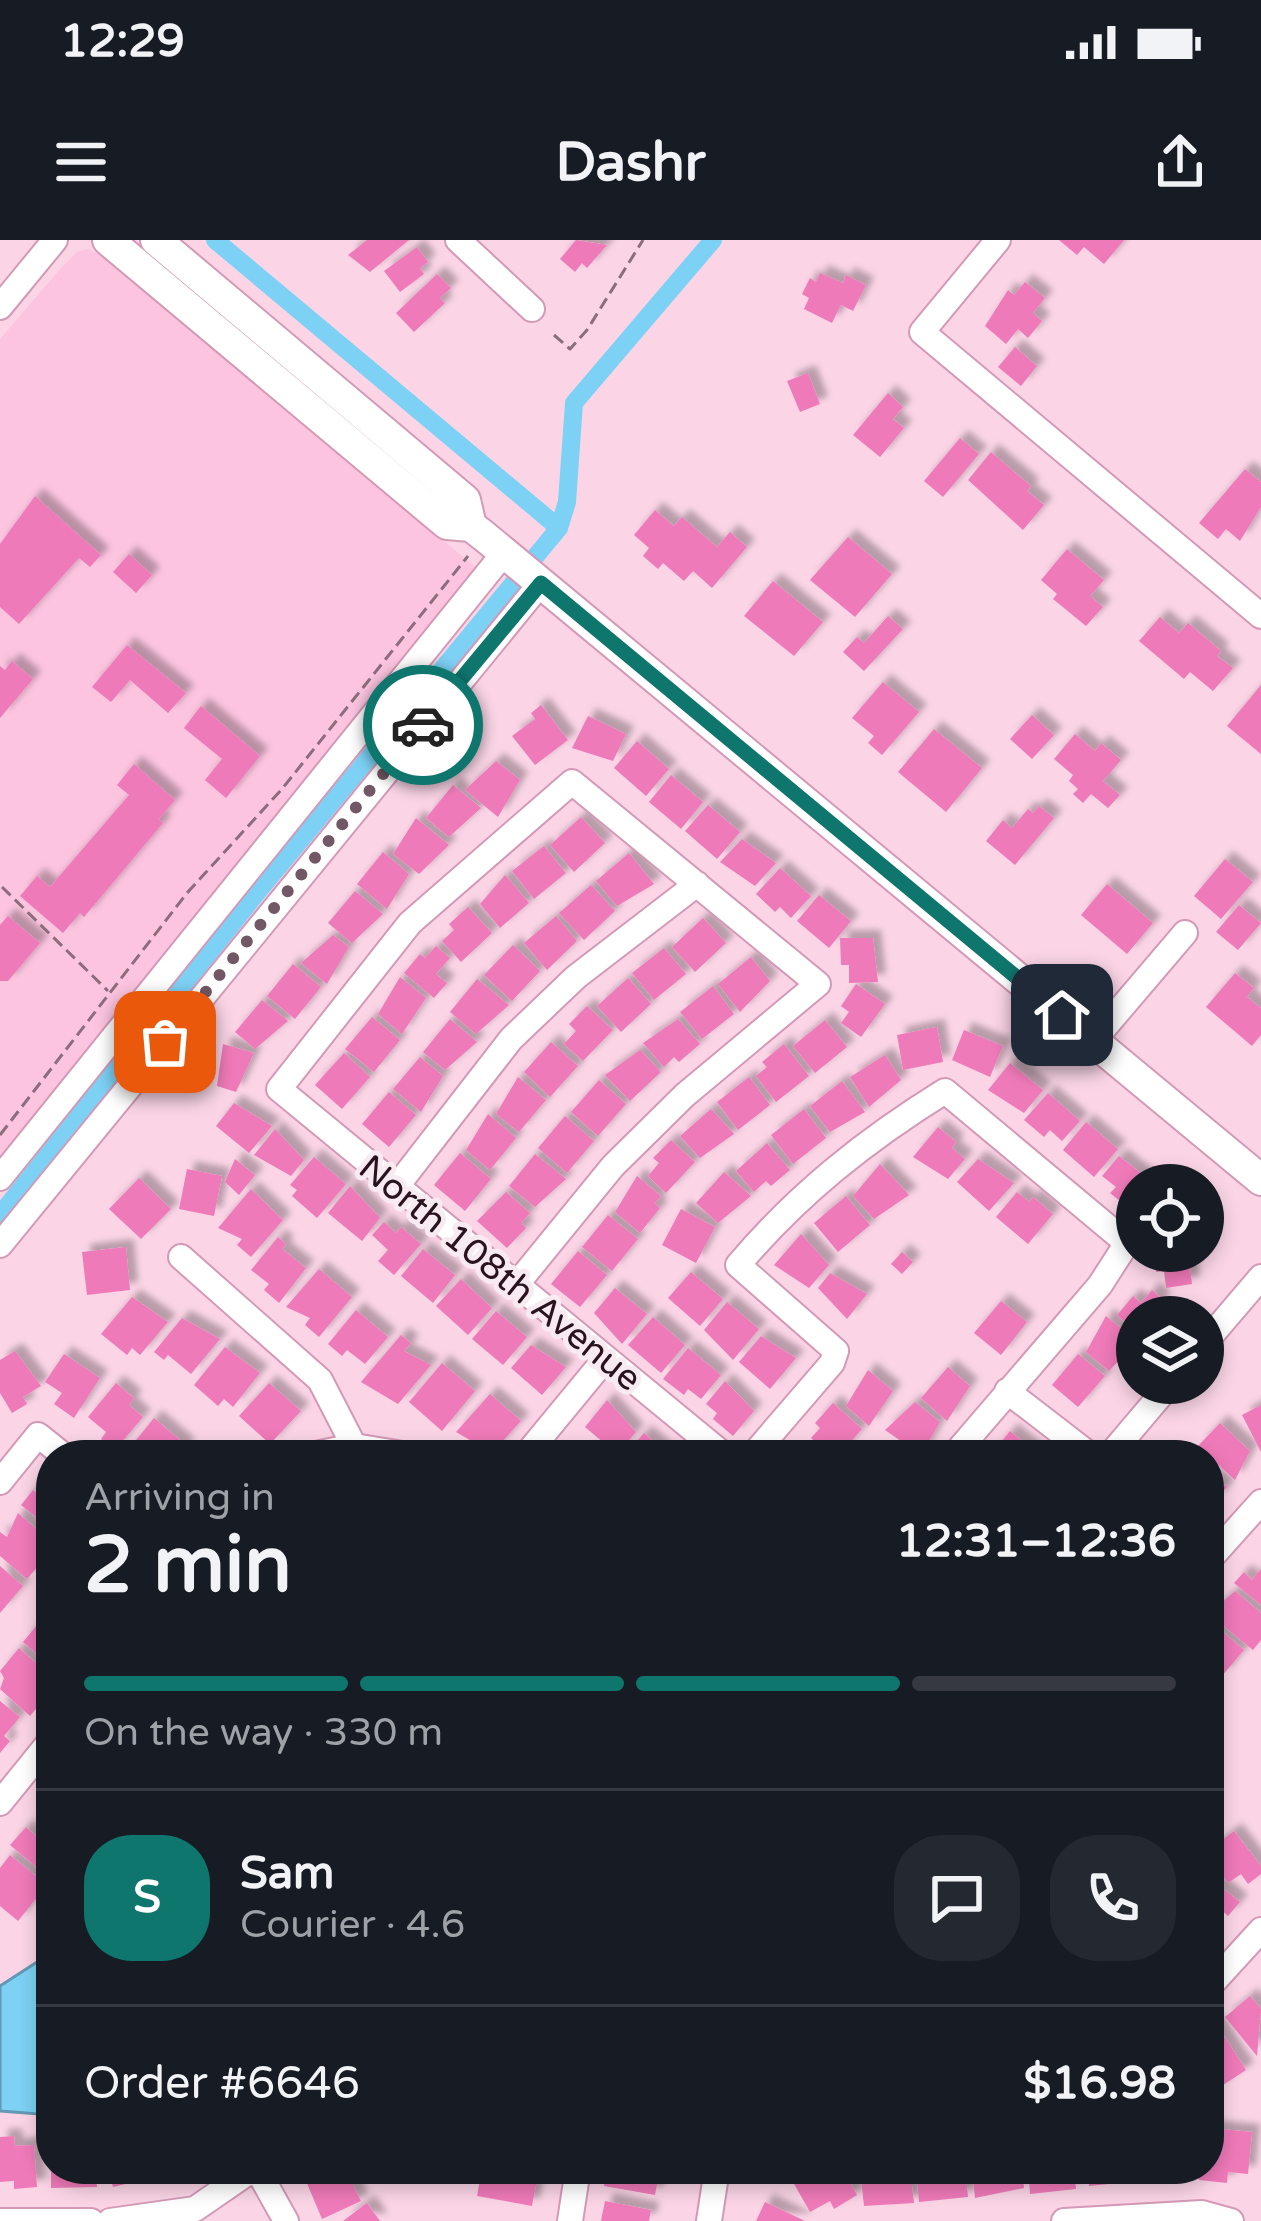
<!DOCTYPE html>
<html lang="en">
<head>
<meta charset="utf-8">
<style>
	:root { --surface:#171b24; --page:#242831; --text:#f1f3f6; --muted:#9ea1a6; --line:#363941; --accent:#0f766e }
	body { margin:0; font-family:"Varela Round",sans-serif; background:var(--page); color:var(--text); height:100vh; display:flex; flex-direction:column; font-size:45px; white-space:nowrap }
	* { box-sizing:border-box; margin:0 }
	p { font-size:39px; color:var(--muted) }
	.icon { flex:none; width:66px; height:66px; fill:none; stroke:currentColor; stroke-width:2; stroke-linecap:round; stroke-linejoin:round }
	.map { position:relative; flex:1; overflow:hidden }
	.side { position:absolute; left:36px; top:1200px; width:1188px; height:744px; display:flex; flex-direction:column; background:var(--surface); border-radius:48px; box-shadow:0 6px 18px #0003 }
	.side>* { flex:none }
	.controls { position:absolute; left:1116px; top:924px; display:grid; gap:24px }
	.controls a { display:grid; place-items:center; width:108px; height:108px; border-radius:50%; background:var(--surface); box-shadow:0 6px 18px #0003; font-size:60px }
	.pin { position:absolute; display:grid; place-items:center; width:102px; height:102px; color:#fff; margin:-51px; border-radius:24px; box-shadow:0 6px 18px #0006 }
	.courier { position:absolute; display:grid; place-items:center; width:120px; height:120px; margin:-60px; border:9px solid #0f766e; border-radius:50%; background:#fff; color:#222; box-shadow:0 3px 15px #0007 }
	.summary em { font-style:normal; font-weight:800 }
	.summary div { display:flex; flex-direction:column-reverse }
	.summary { display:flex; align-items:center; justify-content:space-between; height:204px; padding:0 48px }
	h1 { font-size:78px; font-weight:800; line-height:90px }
	.bar { display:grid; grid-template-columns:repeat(4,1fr); gap:18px 12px; align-content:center; height:144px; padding:0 48px }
	.bar i { height:15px; border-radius:9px; background:var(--line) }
	.bar .on { background:var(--accent) }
	.bar p { grid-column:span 4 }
	.line { display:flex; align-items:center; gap:30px; padding:0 48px; border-top:3px solid var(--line) }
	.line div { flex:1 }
	.round { display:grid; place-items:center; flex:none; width:126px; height:126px; border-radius:48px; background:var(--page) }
	.status { display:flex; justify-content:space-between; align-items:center; height:84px; padding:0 60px; background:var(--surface); direction:ltr }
	.status svg { height:33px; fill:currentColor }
	header { display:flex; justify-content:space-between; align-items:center; height:156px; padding:0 48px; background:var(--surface); font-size:54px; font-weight:800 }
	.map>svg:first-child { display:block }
	.built { fill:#fcc4df }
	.water { fill:#7dd1f5; stroke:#6498b4; stroke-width:3 }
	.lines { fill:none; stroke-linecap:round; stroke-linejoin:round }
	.canal { stroke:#7dd1f5; stroke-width:18 }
	.building { fill:#ef7ab9; filter:url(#shadow) }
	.minor-casing { stroke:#d499b6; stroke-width:28 }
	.major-casing { stroke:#d499b6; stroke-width:34 }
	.path { stroke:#8b6d7b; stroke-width:3; stroke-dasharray:12 6; stroke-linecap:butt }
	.minor { stroke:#fff; stroke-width:24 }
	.major { stroke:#fff; stroke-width:30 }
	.done { stroke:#725764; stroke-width:12; stroke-dasharray:0 21.6 }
	.route { stroke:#0f766e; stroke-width:15 }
	.labels { text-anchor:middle; stroke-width:10; stroke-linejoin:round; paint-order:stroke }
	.street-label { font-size:36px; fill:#29131e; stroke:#f7eaf0 }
</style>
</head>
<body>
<div class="status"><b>12:29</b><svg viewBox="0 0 49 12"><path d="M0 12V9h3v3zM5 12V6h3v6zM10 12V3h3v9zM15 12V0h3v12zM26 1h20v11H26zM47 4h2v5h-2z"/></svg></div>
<header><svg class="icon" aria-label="menu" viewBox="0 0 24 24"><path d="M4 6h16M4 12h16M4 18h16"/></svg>Dashr<svg class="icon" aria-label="share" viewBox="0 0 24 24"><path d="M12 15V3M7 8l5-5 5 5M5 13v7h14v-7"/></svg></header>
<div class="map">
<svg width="1261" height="1981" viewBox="0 0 1261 1981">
	<defs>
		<filter id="shadow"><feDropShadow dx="8" dy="-8" stdDeviation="3" flood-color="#0004"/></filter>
	</defs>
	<rect width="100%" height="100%" fill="#fbd5e6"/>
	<!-- built -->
	<path class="built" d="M88,9L109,19L481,332L0,927V99L61,28L78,11Z"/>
	<!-- water -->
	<path class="water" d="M51,1713V1875L0,1871V1746Z"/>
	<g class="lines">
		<!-- canal -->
		<path class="canal" d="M215,0L559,288
			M0,975L256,654L559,288L567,262L574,163L713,0"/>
	</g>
	<!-- building -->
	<path class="building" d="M367,0H409L370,32L348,15Z
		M576,0L607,5L587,28L582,23L575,32L560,19Z
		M1059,0H1124L1104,24L1084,7L1077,15Z
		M417,7L428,22L420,28L424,34L400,52L384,31Z
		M820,33L843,43L846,35L866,45L853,71L841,65L832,83L804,69L809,58L802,54L810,38L816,42Z
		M437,34L451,48L440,58L445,63L414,92L396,73Z
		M1025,42L1045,58L1033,73L1042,81L1028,98L1018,89L1006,104L985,86L1008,50L1014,55Z
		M1015,107L1037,126L1021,146L998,127Z
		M808,133L820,164L800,172L787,141Z
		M888,153L903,167L893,179L904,188L880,217L853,195Z
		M960,198L979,214L943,257L924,241Z
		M991,212L1031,246L1027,251L1044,265L1023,290L968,240Z
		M1245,229L1261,242V267L1240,301L1226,289L1218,299L1199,283Z
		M35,256L101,315L90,327L79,318L19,384L0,367V304Z
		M655,270L674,286L682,277L717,307L730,292L747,307L712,348L693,331L684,341L663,323L658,329L643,316L649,308L634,295Z
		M848,297L892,334L855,377L810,340Z
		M1067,309L1104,340L1090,356L1103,367L1086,386L1053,359L1057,354L1041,340Z
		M129,314L152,335L136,353L113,332Z
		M773,341L823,382L794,416L744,376Z
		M888,376L903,389L864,431L843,412L857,397L864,403Z
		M1160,377L1179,393L1188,383L1221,411L1217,416L1233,428L1213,451L1190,432L1184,439L1139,401Z
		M127,405L186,453L168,473L130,440L111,462L92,447Z
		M12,421L33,439L0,478V426L5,430Z
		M883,442L919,472L882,515L868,503L874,496L852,478Z
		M1261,445V514L1227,486Z
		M541,465L568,500L535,525L512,496L535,479L531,473Z
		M201,466L260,516L226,558L205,540L222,519L184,488Z
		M1032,475L1054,495L1032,519L1010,499Z
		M588,476L626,494L613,521L572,508Z
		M934,489L982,528L946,572L898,532Z
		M1075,494L1095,511L1101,503L1121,520L1103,541L1120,555L1108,568L1091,554L1083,563L1073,554L1078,549L1069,541L1073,535L1054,519Z
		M637,501L669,529L646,556L614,528Z
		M496,521L520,540L498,577L465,550Z
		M134,524L175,560L159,579L163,583L84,677L80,673L63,693L20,656L37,636L50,647L129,555L117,545Z
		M671,535L703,562L681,589L649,562Z
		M453,545L481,568L449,597L426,578Z
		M708,565L740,592L717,619L685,591Z
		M1039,566L1054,578L1015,625L986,601L1003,580L1012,588L1028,569L1033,573Z
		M581,577L605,603L574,632L550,605Z
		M416,578L449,605L419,634L393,614Z
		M742,599L776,623L755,646L720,622Z
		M544,606L566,633L534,659L512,631Z
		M383,612L409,634L387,669L357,644Z
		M629,613L654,644L617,666L596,641Z
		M1225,619L1253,642L1221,679L1194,656Z
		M780,628L811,656L791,678L780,667L775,672L756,654Z
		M505,635L529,663L500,688L480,664Z
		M1107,644L1153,683L1127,714L1081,675Z
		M591,645L615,671L584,700L559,673Z
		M355,651L383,674L352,703L328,683Z
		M819,655L851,681L829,708L797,681Z
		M1239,665L1261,683L1238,710L1216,692Z
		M468,667L492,693L461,722L442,701L454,690L449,684Z
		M8,676L40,703L8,741H0V685Z
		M556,676L577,701L547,730L524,703Z
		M703,678L726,703L695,732L672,707Z
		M333,695L349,707L327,744L301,723Z
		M840,698H873L878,742L849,743V725H841Z
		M513,705L540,731L512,761L484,735Z
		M436,706L450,718L436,734L447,743L434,758L404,733L420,714L425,718Z
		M664,708L686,734L654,760L632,733Z
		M751,717L770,741L740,772L718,744Z
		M293,724L321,747L295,779L267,756Z
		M1235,733L1254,748L1247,757L1261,768V795L1252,806L1206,767Z
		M400,737L426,758L402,794L378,774Z
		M628,738L651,764L621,792L597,766Z
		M477,739L509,765L476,794L450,772Z
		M856,744L885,764L861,797L841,783L849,772L841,766Z
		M713,746L734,774L702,799L680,772Z
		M262,760L288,781L255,809L235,792Z
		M587,766L613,790L583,821L564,804L576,791L569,784Z
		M372,777L400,800L374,832L345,809Z
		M450,779L477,802L445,830L423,812Z
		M678,779L700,804L679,822L674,817L664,827L643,803Z
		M825,780L847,807L815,833L793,806Z
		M937,787L943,822L903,830L897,795Z
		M964,790L1003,806L990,837L952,820Z
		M551,802L578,826L550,857L524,832Z
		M223,804L254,813L236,852L217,846Z
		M784,804L809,836L776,862L756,836L767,827L762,822Z
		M640,810L661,832L630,861L605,835Z
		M344,813L370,837L342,869L315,845Z
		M885,815L901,840L869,867L850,837Z
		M420,817L443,836L421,872L393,849Z
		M1010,823L1043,850L1024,873L988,850Z
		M518,837L546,860L519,892L496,874Z
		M749,837L770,865L738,890L717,862Z
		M599,840L626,864L598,896L571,872Z
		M842,841L865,872L830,892L810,866Z
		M389,852L416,875L389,907L362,884Z
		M1048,853L1080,881L1062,901L1050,890L1044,897L1024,880Z
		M234,863L272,886L249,913L216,886Z
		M711,869L734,894L700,918L680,896Z
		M804,869L826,898L793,924L771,895Z
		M488,874L516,898L490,930L466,910Z
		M565,876L594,901L567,933L538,908Z
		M1086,882L1118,909L1094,937L1063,910Z
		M938,887L956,902L952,908L965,919L948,939L913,917Z
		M275,889L304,920L291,936L254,915Z
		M671,900L695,922L666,953L648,936L659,923L653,918Z
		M767,903L790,930L771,946L766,941L754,952L736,931Z
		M460,913L491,939L465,971L434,945Z
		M535,914L566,939L535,967L509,946Z
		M1119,916L1152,942L1137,945V960L1130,969L1110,953L1116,947L1102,936Z
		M314,917L346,944L317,978L292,956L297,950L290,945Z
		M235,919L255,935L239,955L225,942Z
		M978,919L1014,943L989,971L957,942Z
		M880,924L909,955L874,979L853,956Z
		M187,929L222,936L214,976L179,969Z
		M724,932L751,956L718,983L696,963Z
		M637,936L661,956L655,963L660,968L640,993L615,972Z
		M139,938L171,969L141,999L109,969Z
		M350,946L380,978L362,1001L328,973Z
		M251,949L283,980L251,1017L237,1005L242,999L218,988Z
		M506,952L530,973L521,983L526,988L507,1008L477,981Z
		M1017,952L1029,962L1033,957L1053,974L1028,1004L996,977Z
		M846,956L870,985L838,1012L814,983Z
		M681,969L715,987L696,1023L662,1005Z
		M608,975L638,999L612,1031L582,1007Z
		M384,982L396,993L401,987L421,1004L394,1035L378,1021L388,1010L372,995Z
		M801,994L829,1025L809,1048L774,1025Z
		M278,997L286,1004L282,1009L306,1028L279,1063L264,1050L269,1044L251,1030Z
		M126,1007L130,1050L87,1055L82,1012Z
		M423,1009L455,1035L433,1063L401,1036Z
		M578,1011L607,1035L580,1067L551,1044Z
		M1154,1011H1188L1192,1044L1166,1048L1164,1031L1156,1032Z
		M902,1012L913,1022L902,1034L891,1024Z
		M319,1029L352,1057L319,1097L305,1085L310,1078L286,1067Z
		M691,1032L723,1059L700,1086L668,1058Z
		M830,1033L867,1054L847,1079L818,1048Z
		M461,1039L492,1068L468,1095L436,1066Z
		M615,1048L647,1074L622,1104L594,1073Z
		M1152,1050L1163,1060L1149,1077H1137V1093L1117,1075L1133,1056L1141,1063Z
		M132,1057L168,1082L140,1115L132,1108L127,1115L101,1094Z
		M1001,1061L1027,1082L1001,1115L974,1093Z
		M727,1062L759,1089L733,1120L704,1090Z
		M356,1070L388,1097L365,1124L347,1110L342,1116L328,1104Z
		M496,1071L527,1097L503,1125L472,1099Z
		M1106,1076L1137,1101L1109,1131L1086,1112Z
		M653,1077L685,1105L661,1133L628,1105Z
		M182,1078L220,1099L191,1134L168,1115L164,1120L154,1112Z
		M401,1095L411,1103L404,1111L431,1125L398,1164L361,1142Z
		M761,1096L796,1118L770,1149L739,1122Z
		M531,1105L566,1127L542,1155L511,1128Z
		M225,1107L260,1133L233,1167L224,1159L218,1166L194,1145Z
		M688,1108L721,1135L701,1159L688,1149L684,1155L663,1139Z
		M15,1111L41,1146L23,1157L27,1164L12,1173L0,1153V1120Z
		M64,1114L100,1138L74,1178L54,1164L62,1153L45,1142Z
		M1078,1114L1105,1136L1078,1167L1052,1145Z
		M442,1123L475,1151L442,1191L409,1162Z
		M948,1127L970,1146L947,1181L921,1158Z
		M868,1130L893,1151L869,1186L846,1166Z
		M725,1141L754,1171L733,1196L713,1179L717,1173L706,1164Z
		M116,1143L134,1158L129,1165L143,1177L115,1210L101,1199L106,1192L88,1177Z
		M269,1143L301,1171L270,1204L239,1176Z
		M490,1154L521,1181L492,1213L456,1192Z
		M607,1160L636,1192L617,1214L585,1187Z
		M915,1162L940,1182L921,1215L885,1190Z
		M833,1163L862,1189L839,1215H829L811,1198L820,1188L815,1183Z
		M1261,1165V1212L1242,1175Z
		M154,1178L187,1206L180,1215H124Z
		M1220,1183L1250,1211L1235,1240L1198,1206Z
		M1010,1191L1039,1215H1000L994,1211Z
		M644,1193L669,1215H625Z
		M1209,1232L1227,1247L1216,1260L1209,1255Z
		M51,1242V1289L21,1265L33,1250L40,1256Z
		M18,1273L51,1302V1311L27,1339L0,1316V1292L7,1297Z
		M0,1326L23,1346L0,1373Z
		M1261,1329V1365L1234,1343L1244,1332L1252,1340Z
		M1235,1351L1261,1373V1400L1253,1410L1209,1374Z
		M51,1368V1426L23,1402Z
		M1209,1380L1244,1410L1222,1436L1209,1425Z
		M19,1408L51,1436V1451L30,1476L0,1449L4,1438L0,1431Z
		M0,1461L20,1477L4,1496L10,1501L0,1513Z
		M51,1578V1627L45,1634L10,1605L26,1587L36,1596Z
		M1234,1591L1261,1626V1634L1248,1644L1241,1634L1228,1643L1209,1617V1610Z
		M10,1615L47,1645L18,1681L0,1666V1628Z
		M1209,1637L1240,1662L1228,1676L1217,1666L1209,1676Z
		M1250,1756L1261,1769L1257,1816L1225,1777Z
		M1215,1782L1246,1830L1217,1849L1209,1837V1786Z
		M1209,1888L1252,1892L1248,1934L1228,1932L1227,1943L1199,1940L1200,1929H1209Z
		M14,1896L15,1906L34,1905L37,1947L14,1949V1941L0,1942V1897Z
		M51,1929H96L97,1947L51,1948Z
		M108,1929H140V1930L131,1933L134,1942L113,1947Z
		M314,1929H357L362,1939L352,1943L361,1961L322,1979L303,1934Z
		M482,1929L538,1934L532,1966L477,1956Z
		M607,1929H660L655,1955L604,1946Z
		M798,1929H842L857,1955L834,1969L830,1961L810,1972L789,1935Z
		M860,1929H910L914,1963L864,1966Z
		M916,1929H965L968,1957L919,1962Z
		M972,1929H1022L1024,1948L975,1958Z
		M1028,1929H1074L1076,1949L1030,1954Z
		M1087,1929H1118L1119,1943L1089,1946Z
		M1140,1929H1190L1191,1938L1141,1943Z
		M605,1961L651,1970L649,1981H601Z
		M765,1962L805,1981H756Z
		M367,1963L380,1981H343Z"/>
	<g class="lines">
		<defs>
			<path id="minor" d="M458,0L532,69
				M998,0L922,92L1261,376
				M0,67L55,0
				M1093,801L1185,693
				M0,938L504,313
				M397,946L511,799L576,737L697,644
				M0,1005L541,343
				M181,1017L320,1140L354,1206L409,1215
				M516,1045L613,926L685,855L818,744L572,542L410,683L279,849L724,1215
				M1203,1105L1261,1037
				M1007,1151L1090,1215
				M311,1215L354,1206
				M526,1215L606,1118
				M753,1215L832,1123L836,1111L738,1025C798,954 866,900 945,851L1127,1003L1100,1045L954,1215
				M1110,1215L1171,1143
				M0,1242L38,1195L63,1215
				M1209,1320L1261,1262
				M0,1563L51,1500
				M1209,1747L1261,1690
				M257,1929L286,1981
				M0,1981H91
				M110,1981L195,1969L253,1929
				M570,1981L578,1929
				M709,1981L717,1929
				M1064,1981L1202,1973L1231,1981"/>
			<path id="major" d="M108,0L447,284L471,286L484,296L1261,940
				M156,0L465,260L471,286"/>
		</defs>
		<!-- minor casing -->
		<use href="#minor" class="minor-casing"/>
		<!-- major casing -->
		<use href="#major" class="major-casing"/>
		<!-- path -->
		<path class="path" d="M554,95L570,109L587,90L643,0
			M2,647L108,751
			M0,895L187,653L282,549L468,316"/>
		<!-- minor -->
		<use href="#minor" class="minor"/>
		<!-- major -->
		<use href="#major" class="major"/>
	</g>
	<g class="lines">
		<!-- done -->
		<path class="done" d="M165,802L423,485"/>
		<!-- route -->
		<path class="route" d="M423,485L541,343L1062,775"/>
	</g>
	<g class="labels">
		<!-- street labels -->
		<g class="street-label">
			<text transform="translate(501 1032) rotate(39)" y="13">North 108th Avenue</text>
		</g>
	</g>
</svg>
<div class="controls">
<a><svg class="icon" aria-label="locate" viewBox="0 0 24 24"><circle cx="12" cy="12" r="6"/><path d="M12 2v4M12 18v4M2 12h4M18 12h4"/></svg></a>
<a><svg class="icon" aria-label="layers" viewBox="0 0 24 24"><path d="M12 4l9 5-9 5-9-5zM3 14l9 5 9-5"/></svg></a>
</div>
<div class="pin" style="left:165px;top:802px;background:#ea580c"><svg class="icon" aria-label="bag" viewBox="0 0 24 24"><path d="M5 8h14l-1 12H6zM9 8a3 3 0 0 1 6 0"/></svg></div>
<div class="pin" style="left:1062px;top:775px;background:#1f2937"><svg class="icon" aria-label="home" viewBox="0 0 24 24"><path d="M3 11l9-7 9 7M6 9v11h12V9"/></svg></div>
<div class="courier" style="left:423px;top:485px"><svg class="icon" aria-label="car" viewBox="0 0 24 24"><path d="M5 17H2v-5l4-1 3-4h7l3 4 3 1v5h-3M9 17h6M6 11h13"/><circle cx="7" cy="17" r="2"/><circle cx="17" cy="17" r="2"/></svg></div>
<section class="side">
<div class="summary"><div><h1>2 min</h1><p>Arriving in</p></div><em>12:31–12:36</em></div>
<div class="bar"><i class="on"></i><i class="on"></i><i class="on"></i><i></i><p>On the way · 330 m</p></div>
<div class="line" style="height:216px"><b class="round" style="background:var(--accent);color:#fff">S</b><div><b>Sam</b><p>Courier · 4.6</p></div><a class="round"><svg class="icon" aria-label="chat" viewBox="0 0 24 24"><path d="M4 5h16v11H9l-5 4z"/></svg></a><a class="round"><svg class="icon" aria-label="phone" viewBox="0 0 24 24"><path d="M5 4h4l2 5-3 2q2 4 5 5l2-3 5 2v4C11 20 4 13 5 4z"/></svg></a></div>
<div class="line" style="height:156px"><div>Order #6646</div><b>$16.98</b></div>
</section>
</div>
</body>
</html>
